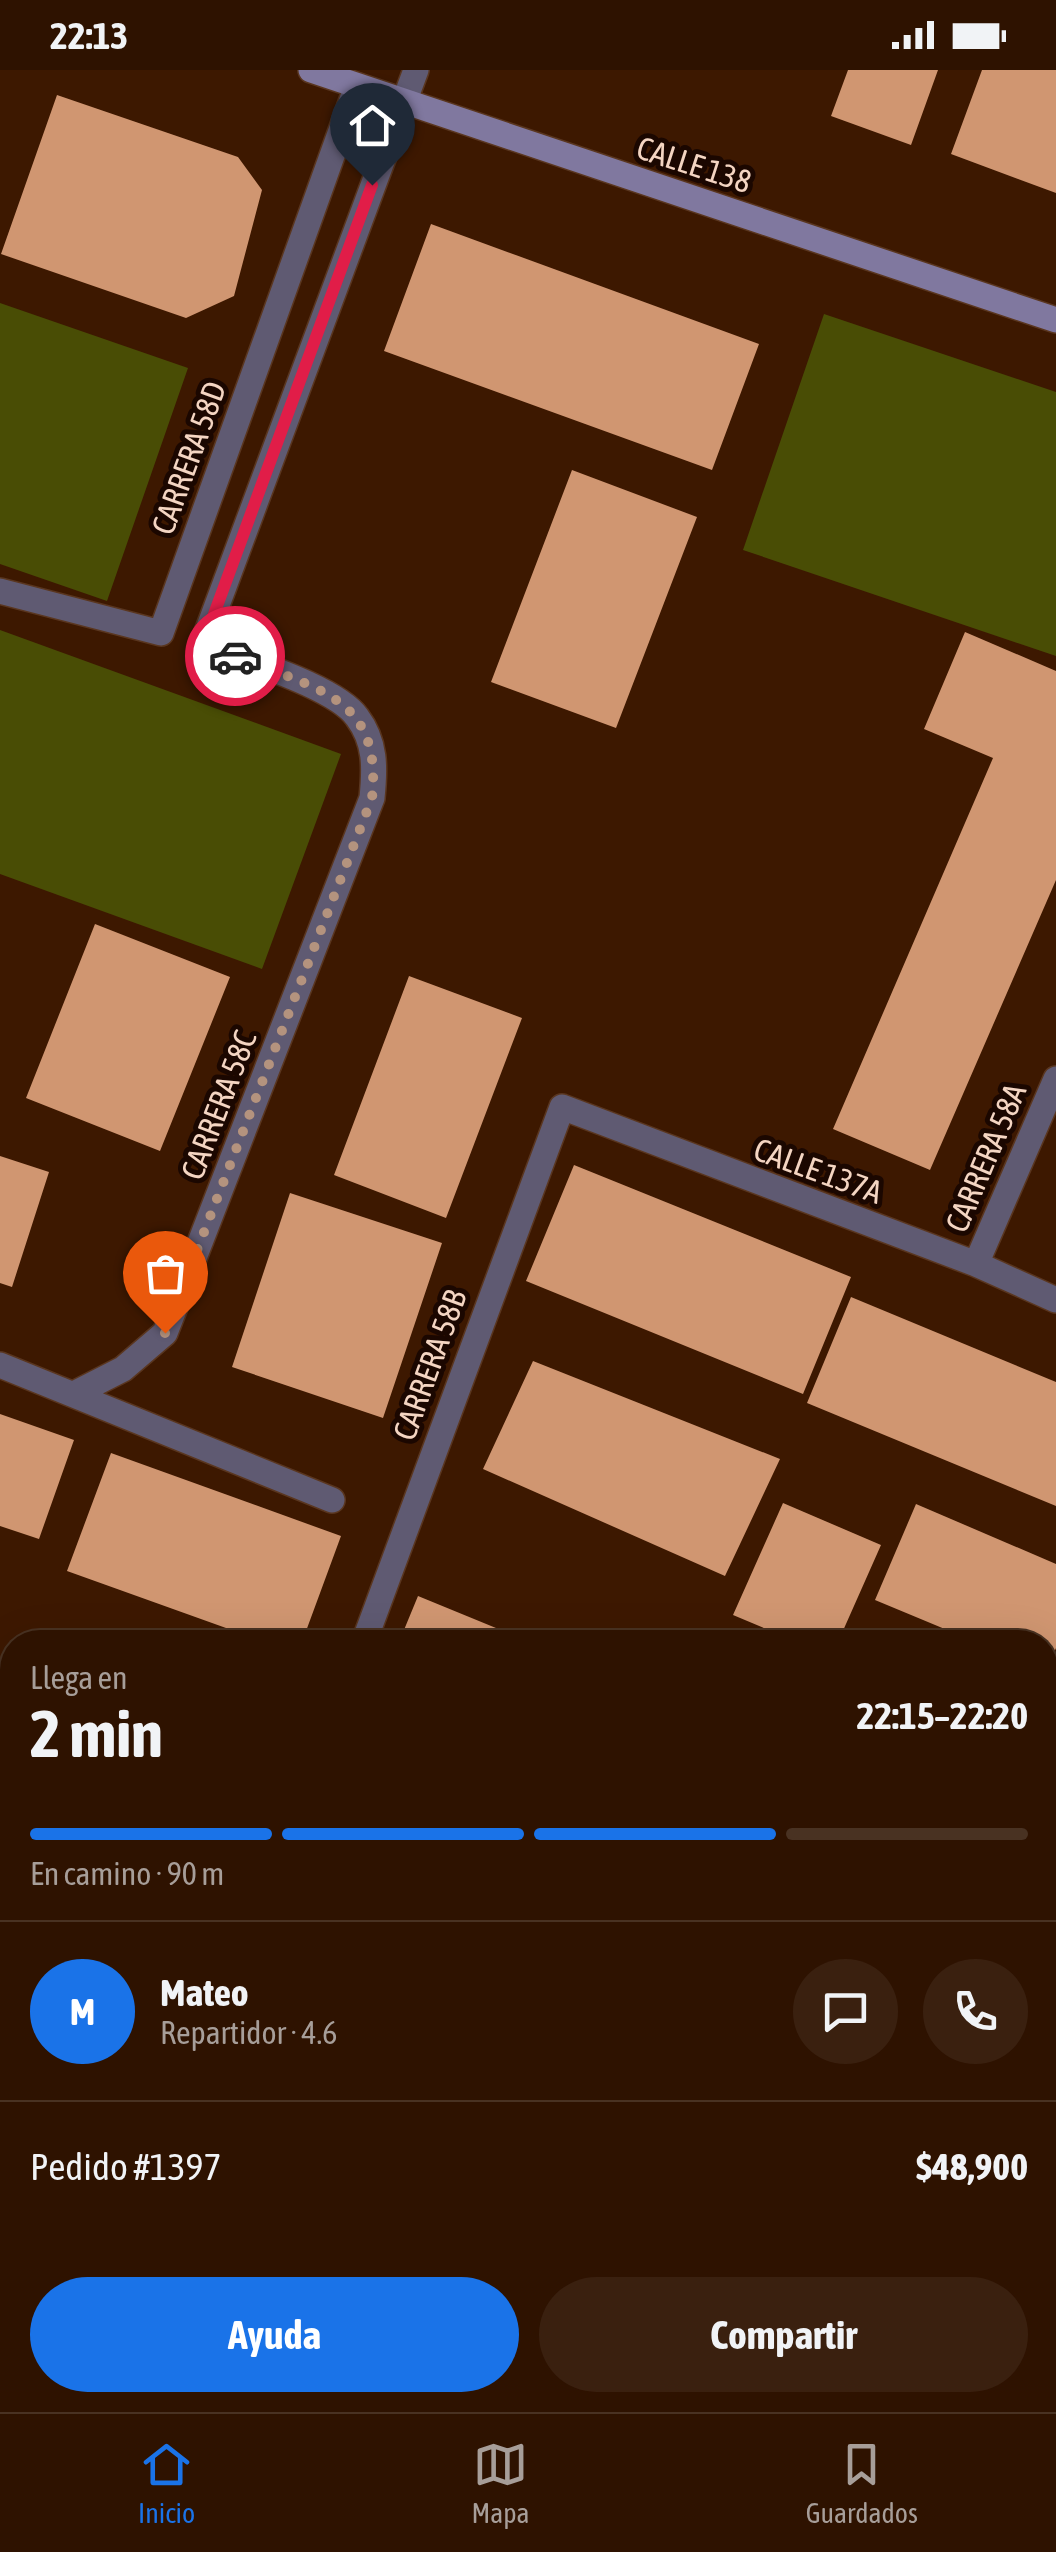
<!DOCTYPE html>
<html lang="es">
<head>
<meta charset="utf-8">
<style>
	:root { --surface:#2e1200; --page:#3a200f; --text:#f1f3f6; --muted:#a79e99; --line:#493222; --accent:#1a73e8 }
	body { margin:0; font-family:"Asap Condensed",sans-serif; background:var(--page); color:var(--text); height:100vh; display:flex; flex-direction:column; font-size:38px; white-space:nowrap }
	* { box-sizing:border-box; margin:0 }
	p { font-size:32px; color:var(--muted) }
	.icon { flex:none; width:55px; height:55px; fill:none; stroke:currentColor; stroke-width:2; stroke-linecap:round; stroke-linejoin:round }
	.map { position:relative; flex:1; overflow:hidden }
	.side { position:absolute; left:0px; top:1560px; width:1058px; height:782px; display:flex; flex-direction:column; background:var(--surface); border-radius:40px 40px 0 0; box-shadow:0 10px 40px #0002,0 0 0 2px var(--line) }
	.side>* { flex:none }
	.pin { position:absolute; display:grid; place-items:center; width:85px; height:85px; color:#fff; margin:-102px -42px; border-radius:50% 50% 50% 0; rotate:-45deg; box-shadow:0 0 10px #0007 }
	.pin .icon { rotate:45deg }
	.courier { position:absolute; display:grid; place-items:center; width:100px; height:100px; margin:-50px; border:8px solid #e11d48; border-radius:50%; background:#fff; color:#222; box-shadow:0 2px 12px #0007 }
	.head em { font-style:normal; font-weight:700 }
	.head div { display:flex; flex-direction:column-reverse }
	.head { display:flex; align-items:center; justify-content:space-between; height:170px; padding:0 30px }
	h1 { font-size:65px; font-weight:700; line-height:75px }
	.bar { display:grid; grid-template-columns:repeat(4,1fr); gap:15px 10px; align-content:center; height:120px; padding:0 30px }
	.bar i { height:12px; border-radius:8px; background:var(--line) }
	.bar .current { background:var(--accent) }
	.bar p { grid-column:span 4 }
	.line { display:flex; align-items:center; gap:25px; padding:0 30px; border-top:2px solid var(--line) }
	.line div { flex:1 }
	.round { display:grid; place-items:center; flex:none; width:105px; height:105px; border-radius:52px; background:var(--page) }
	.action { display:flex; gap:20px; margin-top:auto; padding:20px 30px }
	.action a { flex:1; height:115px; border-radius:60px; background:var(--accent); color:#fff; font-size:40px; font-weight:700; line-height:115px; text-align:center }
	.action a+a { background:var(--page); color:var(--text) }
	.status { display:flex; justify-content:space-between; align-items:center; height:70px; padding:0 50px; background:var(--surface); direction:ltr }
	.status svg { height:28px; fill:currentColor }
	.tab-bar { display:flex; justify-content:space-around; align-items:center; height:140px; border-top:2px solid var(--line); background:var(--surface); font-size:28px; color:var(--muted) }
	.tab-bar a { display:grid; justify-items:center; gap:5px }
	.tab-bar .current { color:var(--accent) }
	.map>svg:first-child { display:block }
	.green { fill:#494d05 }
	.building { fill:#d09671 }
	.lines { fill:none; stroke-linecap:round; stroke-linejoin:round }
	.service-casing { stroke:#5a361f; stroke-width:25 }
	.minor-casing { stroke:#5a361f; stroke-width:28 }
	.secondary-casing { stroke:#5a361f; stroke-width:28 }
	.service { stroke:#5f5a72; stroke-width:22 }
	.minor { stroke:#5f5a72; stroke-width:25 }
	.secondary { stroke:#80789f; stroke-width:25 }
	.done { stroke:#b4937e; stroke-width:10; stroke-dasharray:0 18 }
	.route { stroke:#e11d48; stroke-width:12 }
	.labels { text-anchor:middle; stroke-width:10; stroke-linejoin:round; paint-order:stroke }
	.street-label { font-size:32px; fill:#f4d5c2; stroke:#1b0700 }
</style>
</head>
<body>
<div class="status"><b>22:13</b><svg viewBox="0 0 49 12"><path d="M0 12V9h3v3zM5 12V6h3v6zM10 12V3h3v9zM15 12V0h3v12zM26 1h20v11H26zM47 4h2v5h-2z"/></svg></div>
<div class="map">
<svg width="1056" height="2342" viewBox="0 0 1056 2342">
	<rect width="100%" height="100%" fill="#3d1800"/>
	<!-- green -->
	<path class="green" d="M0,233L188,298L107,531L0,494Z
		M824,244L1056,322V586L743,480Z
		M0,560L341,684L262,899L0,804Z
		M0,1882L12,1887V1971L0,1969Z
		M1045,2071L1056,2076V2188L1045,2183Z"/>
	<!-- building -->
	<path class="building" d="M848,0H938L911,75L831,46Z
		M982,0H1056V123L951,84Z
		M57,25L238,87L262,120L234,226L186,248L1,184Z
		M431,154L759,274L712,400L384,281Z
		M572,400L697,447L616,658L491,612Z
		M965,562L1056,601V810L930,1100L833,1059L993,688L924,659Z
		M95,854L230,907L160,1081L26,1028Z
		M409,906L522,948L446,1148L334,1105Z
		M0,1086L49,1102L12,1217L0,1213Z
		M574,1095L851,1207L803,1324L526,1211Z
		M290,1123L442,1173L383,1348L232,1297Z
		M851,1227L1056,1312V1436L807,1333Z
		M533,1291L780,1389L725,1506L483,1399Z
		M0,1344L74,1370L39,1469L0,1456Z
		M111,1383L341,1466L302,1572H265L67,1501Z
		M783,1433L881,1475L838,1572H797L733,1545Z
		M916,1434L1056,1494V1578L1045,1603V1572H976L875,1530Z
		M418,1526L530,1572H399Z
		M1055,1668L1056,1669V1755L1045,1751V1698Z
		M0,1745L12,1749V1831L0,1827Z
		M1056,1799V2033L1045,2027V1823Z
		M0,2109L12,2114V2314L2,2342Z
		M27,2330H104L99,2342H22Z
		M483,2330H593L588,2342H478Z
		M842,2330H945L939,2342H837Z"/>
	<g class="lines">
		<defs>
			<path id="service" d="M625,2342L630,2330"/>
			<path id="minor" d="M0,521L161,563L357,16
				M976,1194L1056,1009
				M0,1295L332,1430
				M76,1323L123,1299L165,1263L372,728C375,698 376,672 357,647C335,616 241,589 203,573L416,0
				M364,1572L562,1037L976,1194L1056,1230
				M0,2018L12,2023
				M1045,2233L1056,2237"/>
			<path id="secondary" d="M311,0L1056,250"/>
		</defs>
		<!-- service casing -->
		<use href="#service" class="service-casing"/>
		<!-- minor casing -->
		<use href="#minor" class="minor-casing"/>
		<!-- secondary casing -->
		<use href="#secondary" class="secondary-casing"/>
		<!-- service -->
		<use href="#service" class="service"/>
		<!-- minor -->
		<use href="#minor" class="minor"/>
		<!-- secondary -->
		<use href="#secondary" class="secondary"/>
	</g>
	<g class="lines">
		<!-- done -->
		<path class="done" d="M165,1263L372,728C383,625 314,619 235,586"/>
		<!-- route -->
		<path class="route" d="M235,586L203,574L372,115"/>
	</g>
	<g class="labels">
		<!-- street labels -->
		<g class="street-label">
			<text transform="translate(694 95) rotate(18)" y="11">CALLE 138</text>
			<text transform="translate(189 388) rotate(-70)" y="11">CARRERA 58D</text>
			<text transform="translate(219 1035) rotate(-69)" y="11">CARRERA 58C</text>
			<text transform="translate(986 1088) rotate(-67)" y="11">CARRERA 58A</text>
			<text transform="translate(818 1101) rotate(20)" y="11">CALLE 137A</text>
			<text transform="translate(430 1295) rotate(-70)" y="11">CARRERA 58B</text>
		</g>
	</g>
</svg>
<div class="pin" style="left:165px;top:1263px;background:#ea580c"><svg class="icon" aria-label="bag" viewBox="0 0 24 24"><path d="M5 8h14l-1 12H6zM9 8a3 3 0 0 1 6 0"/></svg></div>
<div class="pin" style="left:372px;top:115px;background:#1f2937"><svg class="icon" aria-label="home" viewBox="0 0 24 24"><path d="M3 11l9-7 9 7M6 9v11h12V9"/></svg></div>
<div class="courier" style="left:235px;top:586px"><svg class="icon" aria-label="car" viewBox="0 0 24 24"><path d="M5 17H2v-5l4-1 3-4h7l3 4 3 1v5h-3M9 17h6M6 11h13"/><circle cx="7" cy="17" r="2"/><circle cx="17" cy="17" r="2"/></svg></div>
<section class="side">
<div class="head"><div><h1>2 min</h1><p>Llega en</p></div><em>22:15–22:20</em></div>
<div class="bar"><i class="current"></i><i class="current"></i><i class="current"></i><i></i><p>En camino · 90 m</p></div>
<div class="line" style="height:180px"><b class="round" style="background:var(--accent);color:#fff">M</b><div><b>Mateo</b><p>Repartidor · 4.6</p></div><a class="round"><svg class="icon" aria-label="chat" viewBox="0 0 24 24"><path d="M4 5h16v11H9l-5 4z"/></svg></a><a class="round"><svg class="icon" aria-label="phone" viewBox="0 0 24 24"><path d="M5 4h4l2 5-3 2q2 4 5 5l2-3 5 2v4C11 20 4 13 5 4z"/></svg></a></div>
<div class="line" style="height:130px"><div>Pedido #1397</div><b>$48,900</b></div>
<div class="action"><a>Ayuda</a><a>Compartir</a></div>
</section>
</div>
<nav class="tab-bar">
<a class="current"><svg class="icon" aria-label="home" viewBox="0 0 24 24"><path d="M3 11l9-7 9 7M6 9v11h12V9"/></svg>Inicio</a>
<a><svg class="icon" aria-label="map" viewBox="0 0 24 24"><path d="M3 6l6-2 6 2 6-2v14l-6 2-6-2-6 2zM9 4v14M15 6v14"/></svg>Mapa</a>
<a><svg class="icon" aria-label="saved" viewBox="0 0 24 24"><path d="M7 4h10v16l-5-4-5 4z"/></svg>Guardados</a>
</nav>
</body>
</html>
